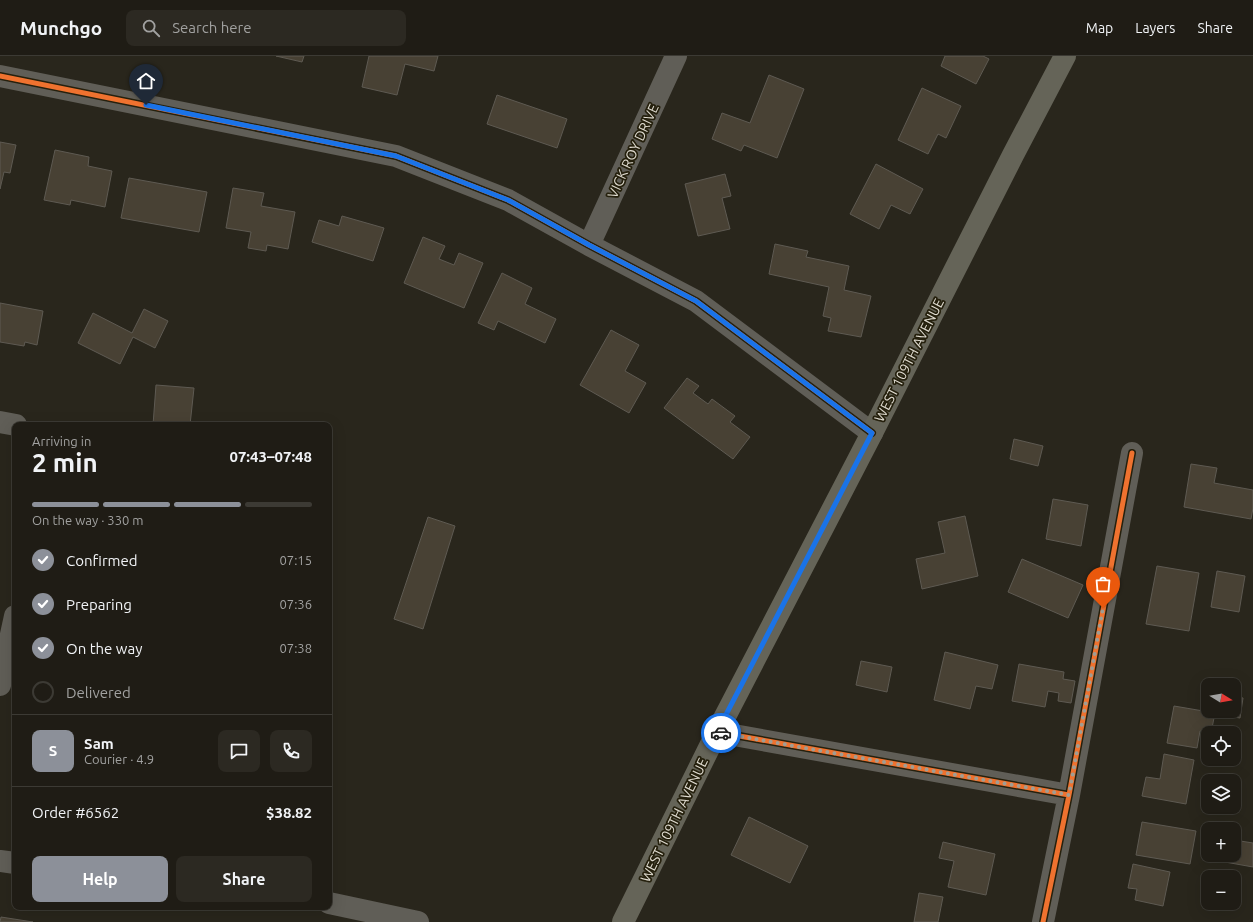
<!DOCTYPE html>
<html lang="en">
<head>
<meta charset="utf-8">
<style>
	:root { --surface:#1f1c15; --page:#2c2922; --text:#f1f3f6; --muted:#a1a1a0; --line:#3c3a34; --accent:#8c9099 }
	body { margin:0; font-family:Ubuntu,sans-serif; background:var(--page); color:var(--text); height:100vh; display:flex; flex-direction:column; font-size:15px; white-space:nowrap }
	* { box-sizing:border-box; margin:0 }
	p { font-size:13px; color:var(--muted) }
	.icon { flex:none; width:22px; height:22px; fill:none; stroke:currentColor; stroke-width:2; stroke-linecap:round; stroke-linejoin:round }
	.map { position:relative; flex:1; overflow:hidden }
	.sheet { position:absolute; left:12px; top:366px; width:320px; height:488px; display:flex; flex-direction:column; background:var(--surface); border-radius:8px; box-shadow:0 4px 16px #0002,0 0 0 1px var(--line) }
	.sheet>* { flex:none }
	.needle { width:26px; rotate:101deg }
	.buttons { position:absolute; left:1201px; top:622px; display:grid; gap:8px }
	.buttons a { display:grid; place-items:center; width:40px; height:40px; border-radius:8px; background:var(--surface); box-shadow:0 4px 16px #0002,0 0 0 1px var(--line); font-size:20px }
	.pin { position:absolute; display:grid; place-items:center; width:34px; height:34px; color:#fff; margin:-41px -17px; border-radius:50% 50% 50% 0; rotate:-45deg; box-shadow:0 0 4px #0007 }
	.pin .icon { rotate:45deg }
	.courier { position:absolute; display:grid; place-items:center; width:40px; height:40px; margin:-20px; border:3px solid #1a73e8; border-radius:50%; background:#fff; color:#222; box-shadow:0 1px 5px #0007 }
	.headline em { font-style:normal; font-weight:700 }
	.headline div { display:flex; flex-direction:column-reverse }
	.headline { display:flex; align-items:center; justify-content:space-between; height:68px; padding:0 20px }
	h1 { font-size:26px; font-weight:700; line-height:30px }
	.bar { display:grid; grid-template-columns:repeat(4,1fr); gap:6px 4px; align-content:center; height:48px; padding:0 20px }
	.bar i { height:5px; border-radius:3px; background:var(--line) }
	.bar .selected { background:var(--accent) }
	.bar p { grid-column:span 4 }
	.line { display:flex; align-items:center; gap:10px; padding:0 20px; border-top:1px solid var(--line) }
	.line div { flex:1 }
	.round { display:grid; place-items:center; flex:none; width:42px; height:42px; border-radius:8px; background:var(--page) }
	ol { padding:0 20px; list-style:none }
	li { display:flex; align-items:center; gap:12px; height:44px }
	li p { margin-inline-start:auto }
	li .icon { padding:4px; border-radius:50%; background:var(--accent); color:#fff; stroke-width:4 }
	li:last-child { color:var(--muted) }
	li i { width:22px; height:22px; border:2px solid var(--line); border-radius:50% }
	.button { display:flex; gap:8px; margin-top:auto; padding:8px 20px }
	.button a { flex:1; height:46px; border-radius:8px; background:var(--accent); color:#fff; font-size:16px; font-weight:700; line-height:46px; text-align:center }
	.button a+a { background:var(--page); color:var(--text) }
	header { display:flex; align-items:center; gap:24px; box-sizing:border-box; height:56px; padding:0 20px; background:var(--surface); border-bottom:1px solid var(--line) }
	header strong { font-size:19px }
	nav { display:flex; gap:22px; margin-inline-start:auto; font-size:14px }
	.search { width:280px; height:36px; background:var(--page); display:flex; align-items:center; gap:10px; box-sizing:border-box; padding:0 14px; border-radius:8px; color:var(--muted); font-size:15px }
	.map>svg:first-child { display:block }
	.building { fill:#484134; stroke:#5e5a52 }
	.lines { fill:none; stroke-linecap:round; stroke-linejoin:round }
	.minor { stroke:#605e57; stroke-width:22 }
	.major { stroke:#656458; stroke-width:22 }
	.cycleway-casing { stroke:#25200d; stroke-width:8 }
	.cycleway { stroke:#ef722f; stroke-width:5 }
	.done { stroke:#a19d92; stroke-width:4; stroke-dasharray:0 7.2 }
	.route { stroke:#1a73e8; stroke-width:5 }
	.labels { text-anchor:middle; stroke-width:3.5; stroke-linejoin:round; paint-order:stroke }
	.street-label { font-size:14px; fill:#e1ddd2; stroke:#25200d }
</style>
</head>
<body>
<header>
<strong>Munchgo</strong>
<div class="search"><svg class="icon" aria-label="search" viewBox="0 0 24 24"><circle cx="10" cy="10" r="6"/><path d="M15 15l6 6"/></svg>Search here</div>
<nav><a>Map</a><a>Layers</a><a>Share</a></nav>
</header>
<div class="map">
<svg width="1253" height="866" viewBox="0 0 1253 866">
	<rect width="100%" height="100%" fill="#29261c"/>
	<!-- building -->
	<path class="building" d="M276,0H304L302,6Z
		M369,0H438L434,15L405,8L397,39L362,31Z
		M945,0H983L989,3L976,28L941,10Z
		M769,19L804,33L777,102L744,89L741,95L712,83L722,57L750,67Z
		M922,32L961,50L946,82L938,78L928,98L898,84Z
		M497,39L567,63L557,92L487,68Z
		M0,86L16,89L10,117L4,116L0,133Z
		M55,94L89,101L88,110L112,115L105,151L71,144L70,149L44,144Z
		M876,108L923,133L910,158L891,149L879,173L850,158Z
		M725,118L731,140L722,142L730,173L698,180L685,128Z
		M129,122L207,136L199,176L121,162Z
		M233,132L264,137L261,150L295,156L288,193L267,189L266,195L248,192L251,176L226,172Z
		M342,160L384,172L373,205L312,186L319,164L339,170Z
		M423,181L445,190L439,203L454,209L459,197L483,207L464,252L404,227Z
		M775,188L808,195L806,201L849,210L844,234L871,240L861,281L828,275L831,262L823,260L829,231L769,218Z
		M502,217L532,232L525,248L556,263L545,287L498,265L494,274L478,267Z
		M0,247L43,255L37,289L25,286L24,290L0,286Z
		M144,253L168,265L155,292L133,281L120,308L78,287L93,257L132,277Z
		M611,274L639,289L625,315L646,327L629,357L580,329Z
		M687,322L699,330L693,337L708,348L712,343L735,360L730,366L750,381L733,403L664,352Z
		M156,329L194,332L190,369H153Z
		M1014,383L1043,390L1038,410L1010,403Z
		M1191,408L1217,412L1214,427L1253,434V452L1251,463L1184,451Z
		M1053,443L1088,449L1081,490L1046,483Z
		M965,460L978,520L922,533L916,503L945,497L938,466Z
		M428,461L455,470L423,573L394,563Z
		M1022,503L1083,529L1068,562L1008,536Z
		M1157,510L1199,517L1189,575L1146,568Z
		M1217,515L1245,520L1239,556L1211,551Z
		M945,596L998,609L992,633L976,630L970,653L934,644Z
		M861,605L892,611L887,636L856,629Z
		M1019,608L1064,616L1063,623L1075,625L1071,647L1058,645L1059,637L1048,635L1045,651L1012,645Z
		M1234,640L1243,642L1240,662L1215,658V655H1234Z
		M1174,650L1215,657L1211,677L1200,675L1197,692L1167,687Z
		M1164,698L1194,704L1186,748L1142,740L1146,721L1160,723Z
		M749,761L808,790L790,827L731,799Z
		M1142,766L1196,775L1190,808L1136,799Z
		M1234,784L1253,787V811L1225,806L1226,799H1234Z
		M943,786L995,798L986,839L948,831L954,805L939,802Z
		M1133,808L1170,816L1163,850L1135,844L1137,833L1128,832Z
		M919,837L943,841L938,866H914Z
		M1,861L33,866H0Z"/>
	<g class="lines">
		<!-- minor -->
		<path class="minor" d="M0,20L396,100L508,144L589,189L696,245L872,377
			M589,189L676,0
			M0,366L16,369
			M0,629L15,560
			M717,676L1069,739
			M0,805L15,807
			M329,847L418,866
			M1043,866L1069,739L1132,397"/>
		<!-- major -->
		<path class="major" d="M623,866L717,676L872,377L1013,99L1065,0"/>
		<defs>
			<path id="cycleway" d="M0,20L396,100L508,144L589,189L696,245L872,377
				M717,676L1069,739
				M1043,866L1069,739L1132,397"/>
		</defs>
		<!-- cycleway casing -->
		<use href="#cycleway" class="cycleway-casing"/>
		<!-- cycleway -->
		<use href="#cycleway" class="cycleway"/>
	</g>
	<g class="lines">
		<!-- done -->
		<path class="done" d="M721,677L1069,739L1103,552"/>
		<!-- route -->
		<path class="route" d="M146,49L396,100L508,144L589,189L696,245L872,377L717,676L721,677"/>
	</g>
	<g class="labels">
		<!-- street labels -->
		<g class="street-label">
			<text transform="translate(633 95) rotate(-65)" y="5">VICK ROY DRIVE</text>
			<text transform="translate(909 304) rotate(-63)" y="5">WEST 109TH AVENUE</text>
			<text transform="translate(674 764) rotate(-64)" y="5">WEST 109TH AVENUE</text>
		</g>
	</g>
</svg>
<div class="buttons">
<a><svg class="needle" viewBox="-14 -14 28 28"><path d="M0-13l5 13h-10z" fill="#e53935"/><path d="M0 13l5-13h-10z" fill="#a1a1a0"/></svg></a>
<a><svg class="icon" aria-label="locate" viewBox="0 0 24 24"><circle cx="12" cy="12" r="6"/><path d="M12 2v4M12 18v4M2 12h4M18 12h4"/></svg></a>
<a><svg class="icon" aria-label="layers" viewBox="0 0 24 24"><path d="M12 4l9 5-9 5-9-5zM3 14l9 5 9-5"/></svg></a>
<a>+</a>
<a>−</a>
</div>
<div class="pin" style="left:1103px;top:552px;background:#ea580c"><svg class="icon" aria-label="bag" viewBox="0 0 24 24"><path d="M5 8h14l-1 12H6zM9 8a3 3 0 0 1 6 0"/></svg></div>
<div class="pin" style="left:146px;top:49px;background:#1f2937"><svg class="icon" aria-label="home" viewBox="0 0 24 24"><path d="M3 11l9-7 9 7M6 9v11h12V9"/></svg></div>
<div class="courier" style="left:721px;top:677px"><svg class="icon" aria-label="car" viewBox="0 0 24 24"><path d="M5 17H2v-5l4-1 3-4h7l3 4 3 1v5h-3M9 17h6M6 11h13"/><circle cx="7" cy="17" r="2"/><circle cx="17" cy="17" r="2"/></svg></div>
<section class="sheet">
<div class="headline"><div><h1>2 min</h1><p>Arriving in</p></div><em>07:43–07:48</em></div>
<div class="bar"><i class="selected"></i><i class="selected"></i><i class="selected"></i><i></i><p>On the way · 330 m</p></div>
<ol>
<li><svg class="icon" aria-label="check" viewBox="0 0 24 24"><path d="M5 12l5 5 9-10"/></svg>Confirmed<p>07:15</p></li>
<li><svg class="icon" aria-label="check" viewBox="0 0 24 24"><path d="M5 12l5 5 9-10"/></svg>Preparing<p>07:36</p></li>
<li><svg class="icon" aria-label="check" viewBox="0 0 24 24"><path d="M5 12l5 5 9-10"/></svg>On the way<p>07:38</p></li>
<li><i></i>Delivered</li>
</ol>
<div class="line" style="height:72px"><b class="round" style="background:var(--accent);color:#fff">S</b><div><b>Sam</b><p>Courier · 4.9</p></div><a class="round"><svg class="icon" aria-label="chat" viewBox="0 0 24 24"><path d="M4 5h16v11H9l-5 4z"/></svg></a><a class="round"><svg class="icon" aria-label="phone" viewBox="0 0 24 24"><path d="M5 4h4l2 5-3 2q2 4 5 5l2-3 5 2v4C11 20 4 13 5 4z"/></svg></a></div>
<div class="line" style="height:52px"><div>Order #6562</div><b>$38.82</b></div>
<div class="button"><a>Help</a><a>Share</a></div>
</section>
</div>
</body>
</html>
